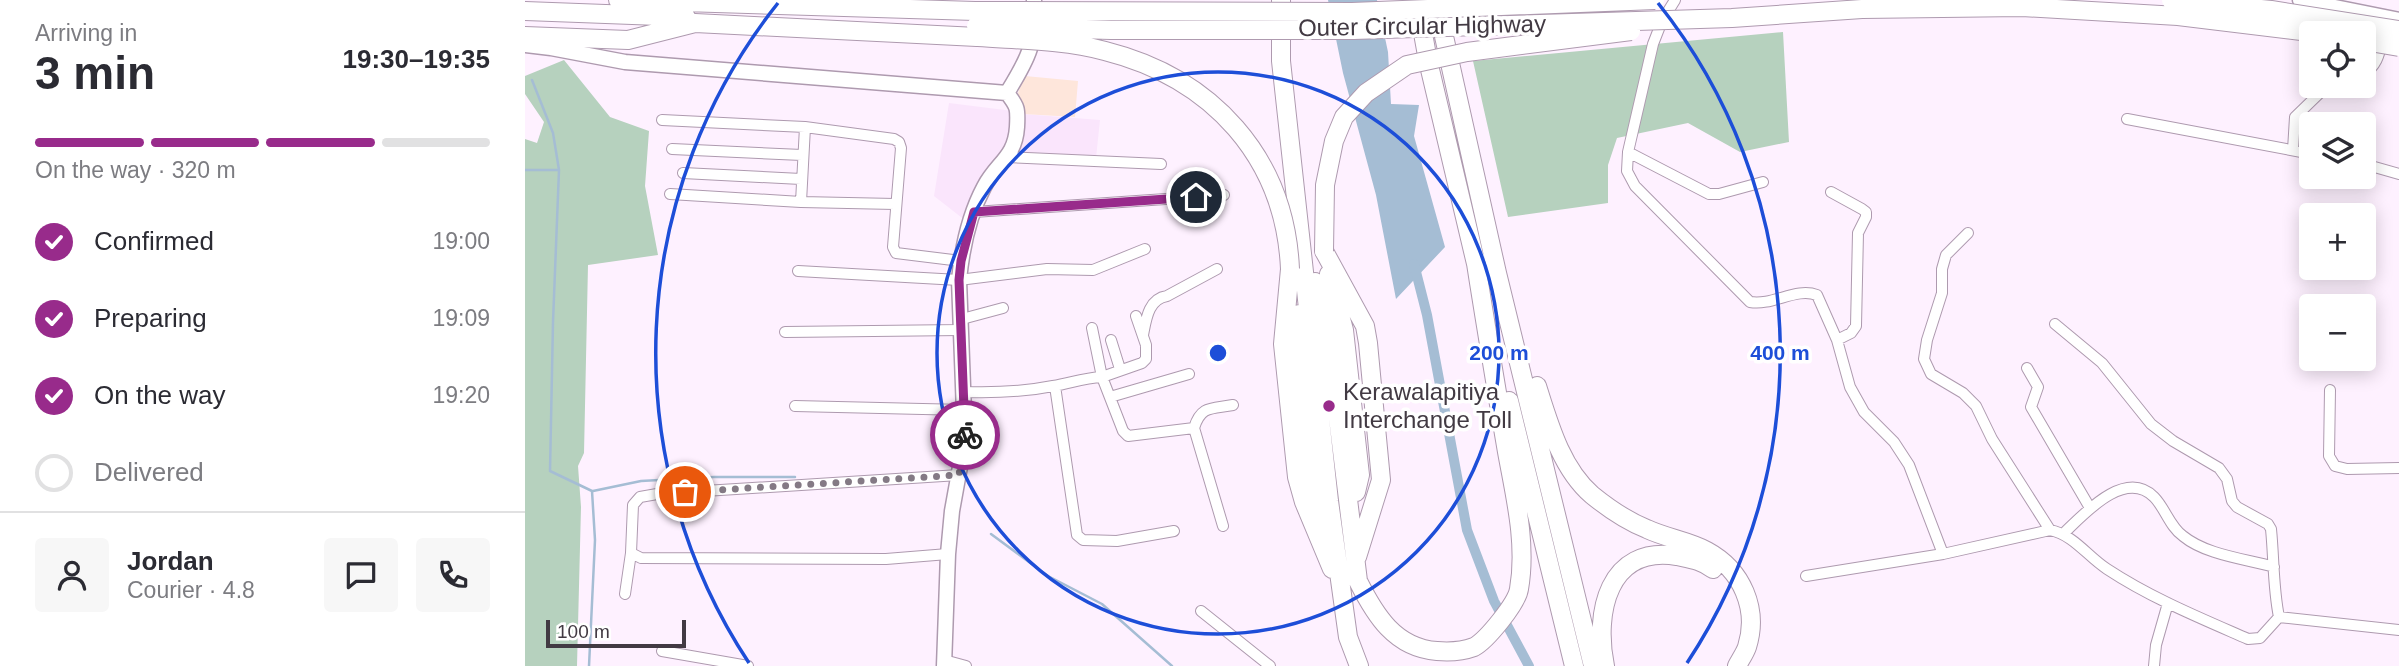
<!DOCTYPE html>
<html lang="en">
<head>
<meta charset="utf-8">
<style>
	:root { --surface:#fff; --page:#f7f7f7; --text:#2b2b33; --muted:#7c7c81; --line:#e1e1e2; --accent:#982b8b }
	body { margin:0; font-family:Arial,sans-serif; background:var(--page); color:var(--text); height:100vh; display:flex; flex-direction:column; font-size:26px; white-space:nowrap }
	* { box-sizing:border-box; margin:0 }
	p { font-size:23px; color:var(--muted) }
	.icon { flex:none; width:38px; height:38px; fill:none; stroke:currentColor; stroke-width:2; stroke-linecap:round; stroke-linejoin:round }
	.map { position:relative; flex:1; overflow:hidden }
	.drawer { display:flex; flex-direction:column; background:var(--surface); width:525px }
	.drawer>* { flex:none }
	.fabs { position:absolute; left:1774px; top:21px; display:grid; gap:14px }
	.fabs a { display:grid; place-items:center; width:77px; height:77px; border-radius:7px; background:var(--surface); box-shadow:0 4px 18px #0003; font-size:35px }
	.scale { position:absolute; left:21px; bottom:18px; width:140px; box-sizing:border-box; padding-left:7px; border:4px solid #423a43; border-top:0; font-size:19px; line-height:24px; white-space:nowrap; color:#423a43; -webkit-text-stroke:5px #fff; paint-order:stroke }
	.pin { position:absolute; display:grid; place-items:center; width:60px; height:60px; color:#fff; margin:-30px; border:4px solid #fff; border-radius:50%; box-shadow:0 2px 7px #0007 }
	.courier { position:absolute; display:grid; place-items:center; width:70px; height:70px; margin:-35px; border:5px solid #982b8b; border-radius:50%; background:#fff; color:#222; box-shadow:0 2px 9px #0007 }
	.overview em { font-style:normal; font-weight:600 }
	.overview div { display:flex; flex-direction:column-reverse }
	.overview { display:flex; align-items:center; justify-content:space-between; height:119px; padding:0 35px }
	h1 { font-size:46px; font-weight:600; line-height:52px }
	.bar { display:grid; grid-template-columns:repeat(4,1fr); gap:10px 7px; align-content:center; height:84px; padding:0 35px }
	.bar i { height:9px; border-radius:5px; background:var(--line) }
	.bar .selected { background:var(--accent) }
	.bar p { grid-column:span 4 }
	.line { display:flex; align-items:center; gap:18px; padding:0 35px; border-top:2px solid var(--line) }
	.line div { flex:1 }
	.round { display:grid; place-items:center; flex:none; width:74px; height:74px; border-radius:7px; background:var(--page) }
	ol { padding:0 35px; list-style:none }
	li { display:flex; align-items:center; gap:21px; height:77px }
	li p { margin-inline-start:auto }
	li .icon { padding:7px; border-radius:50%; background:var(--accent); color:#fff; stroke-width:4 }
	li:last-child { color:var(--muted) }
	li i { width:38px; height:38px; border:4px solid var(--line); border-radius:50% }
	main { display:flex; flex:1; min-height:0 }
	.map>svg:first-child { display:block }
	.built { fill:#fae5fc }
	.industrial { fill:#fee6db }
	.green { fill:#b6d1be }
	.water { fill:#a5bdd4 }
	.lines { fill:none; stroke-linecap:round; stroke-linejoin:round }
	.stream { stroke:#a5bdd4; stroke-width:2.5 }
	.canal { stroke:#a5bdd4; stroke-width:10 }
	.street-casing { stroke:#ae9aaf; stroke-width:12 }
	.secondary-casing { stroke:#ae9aaf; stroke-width:17 }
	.highway-casing { stroke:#ae9aaf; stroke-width:20 }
	.street { stroke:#fff; stroke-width:10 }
	.secondary { stroke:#fff; stroke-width:14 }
	.highway { stroke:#fff; stroke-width:18 }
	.highway-bridge-casing { stroke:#ae9aaf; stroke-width:20; stroke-linecap:butt }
	.highway-bridge { stroke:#fff; stroke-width:18 }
	.done { stroke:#847a85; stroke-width:7; stroke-dasharray:0 12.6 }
	.route { stroke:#982b8b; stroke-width:9 }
	.ring { fill:none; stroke:#1d4ed8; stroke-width:3.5 }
	.poi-dot { fill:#982b8b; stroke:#fff; stroke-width:2.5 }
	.labels { text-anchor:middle; stroke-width:7; stroke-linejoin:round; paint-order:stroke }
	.street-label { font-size:24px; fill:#423a43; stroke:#fff }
	.poi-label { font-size:24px; fill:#423a43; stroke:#fff; text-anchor:start }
	.centre { fill:#1d4ed8; stroke:#fff; stroke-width:3.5 }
	.ring-label { font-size:21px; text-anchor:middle; font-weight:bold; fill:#1d4ed8; stroke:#fff; stroke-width:7; stroke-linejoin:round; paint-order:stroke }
</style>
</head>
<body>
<main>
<section class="drawer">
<div class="overview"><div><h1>3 min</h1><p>Arriving in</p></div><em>19:30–19:35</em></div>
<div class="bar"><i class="selected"></i><i class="selected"></i><i class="selected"></i><i></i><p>On the way · 320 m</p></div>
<ol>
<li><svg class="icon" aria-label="check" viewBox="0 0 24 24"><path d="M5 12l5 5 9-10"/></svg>Confirmed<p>19:00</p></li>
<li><svg class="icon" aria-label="check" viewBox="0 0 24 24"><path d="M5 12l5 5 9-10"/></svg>Preparing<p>19:09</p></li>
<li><svg class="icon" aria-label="check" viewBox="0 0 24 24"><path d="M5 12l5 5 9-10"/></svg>On the way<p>19:20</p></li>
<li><i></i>Delivered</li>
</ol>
<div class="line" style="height:126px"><a class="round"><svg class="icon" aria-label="person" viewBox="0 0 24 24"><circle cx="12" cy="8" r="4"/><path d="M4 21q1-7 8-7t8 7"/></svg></a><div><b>Jordan</b><p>Courier · 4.8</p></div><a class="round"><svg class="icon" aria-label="chat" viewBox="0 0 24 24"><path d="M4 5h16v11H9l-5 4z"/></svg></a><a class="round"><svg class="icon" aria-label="phone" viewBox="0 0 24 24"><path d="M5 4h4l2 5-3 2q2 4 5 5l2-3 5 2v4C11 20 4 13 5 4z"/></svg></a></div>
</section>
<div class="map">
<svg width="1874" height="666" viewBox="0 0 1874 666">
	<rect width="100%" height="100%" fill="#fef1ff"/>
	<!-- built -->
	<path class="built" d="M424,103L488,111L486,139L441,221L409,196Z
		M498,114L575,120L571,158L490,154Z"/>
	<!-- industrial -->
	<path class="industrial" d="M500,76L553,81L550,117L498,114L492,95Z"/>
	<!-- green -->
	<path class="green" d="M1258,32L1264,142L1215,152L1163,123L1092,138L1083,165V203L983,217L948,61Z
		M39,60L85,117L124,131L120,186L133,255L63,265L59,453L53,466L56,507L52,666H0V139L12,143L19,122L0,94V76Z"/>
	<!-- water -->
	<path class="water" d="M803,0H852L863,52L866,104L894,105L889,136L920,247L871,299L851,195L818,73Z"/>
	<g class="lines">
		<!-- stream -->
		<path class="stream" d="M7,80L28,133L34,170L28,322L25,471L67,491L70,540L64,666
			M0,170H34
			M68,491L116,481L189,477H270
			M466,534L523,576L577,604L647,666"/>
		<!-- canal -->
		<path class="canal" d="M889,264L902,315L942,530L969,601L1004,666"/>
		<defs>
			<path id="street" d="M1150,0L1137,21L1128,44L1103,152L1102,171L1110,186L1225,302C1248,306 1271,287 1292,295L1312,340L1325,387L1339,412L1369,442L1384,465L1418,554L1525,530C1549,535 1562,556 1582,569C1626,598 1675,618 1723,639L1735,638L1754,617
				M1839,74C1851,66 1854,56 1857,42
				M1602,119L1787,154
				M137,120L280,127L369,139L374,142L376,148L368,247L371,253L436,261
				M280,127L276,202L370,204
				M147,149L277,155
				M1768,150L1770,117L1802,86
				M1103,152L1184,194H1194L1238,182
				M482,157L636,164
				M1839,164L1874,174
				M158,173L276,179
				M1306,192L1337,209L1341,212V217L1333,233L1331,326L1326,333L1312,340
				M145,194L276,202
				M449,212L699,195
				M1443,233L1421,255L1417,269V293L1402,340L1399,359L1406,374L1438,393L1451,406L1467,439L1525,530
				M273,271L434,280L522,269L568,270L620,249
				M437,319L478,308
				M1530,324L1577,363L1626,424L1648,441L1694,468L1702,479L1707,501L1712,507L1743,524L1746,529C1749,559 1748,588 1754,617
				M567,328L577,377L617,363L621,359V345L611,316
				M260,332L436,330
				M618,335C621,320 623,299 642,296L692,269
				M586,340L595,369
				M1502,368L1513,387L1506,407L1565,508
				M530,386L552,535L558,540L592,541L649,531
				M1805,390L1804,456L1810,466L1822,469L1874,468
				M439,392C469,393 498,392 528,386C546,383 558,378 577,377L598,431L603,436L669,428
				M585,397L664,374
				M270,406L440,410
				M698,526L669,428C676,405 687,409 708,405
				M1539,533C1559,514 1600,468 1629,497C1640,508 1645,527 1658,536C1681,555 1721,559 1749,567
				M423,554L361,559L116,558L106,553L108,505L115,497L132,494L434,475
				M1281,576L1418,554
				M100,594L106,553
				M676,611L745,666
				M1754,617L1874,630
				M137,651L223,666
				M419,660L441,666
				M1629,666L1631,645L1643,603"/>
			<path id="secondary" d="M1775,0L1874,20
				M0,45L26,48L100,62L482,93
				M419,666L423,554L427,511L440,439L434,280C437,249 444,215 459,187C472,162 490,158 492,127C493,109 493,107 482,93C505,56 511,43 509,0"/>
			<path id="highway" d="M93,0L450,11
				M756,0V61L804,501L823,637L834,666
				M892,0L903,61L952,268
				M0,11L161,17
				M914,14L972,273L1068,666
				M0,36L103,40L170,23L452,37
				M799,251L840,326L843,343L856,480L832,557
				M765,269L758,344L772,477L779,502L807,569
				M804,274L819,330L835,475L831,492
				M790,282L803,336L833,581C850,615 870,648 912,651C923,652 938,651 949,647C962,640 992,603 994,589C1002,544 990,496 982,452C971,387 960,322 950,257
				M774,314C774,358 778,401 784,445C787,472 789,500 798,526
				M1012,386C1024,424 1036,468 1067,495C1083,508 1102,521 1122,529C1141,538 1164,541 1182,551C1217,570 1234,609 1222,647C1220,653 1215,660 1212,666
				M984,401L1049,666
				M1080,666C1069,613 1083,545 1152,556C1166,559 1176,560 1188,569"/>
		</defs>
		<!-- street casing -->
		<use href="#street" class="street-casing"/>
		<!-- secondary casing -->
		<use href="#secondary" class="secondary-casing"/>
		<!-- highway casing -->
		<use href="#highway" class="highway-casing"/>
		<!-- street -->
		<use href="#street" class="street"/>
		<!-- secondary -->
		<use href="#secondary" class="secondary"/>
		<!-- highway -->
		<use href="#highway" class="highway"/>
		<defs>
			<path id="highway-bridge" d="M1646,0L1746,10L1874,30
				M450,11L827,12L1130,0
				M451,26L586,30H828L1207,18L1337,9L1497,7L1653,16L1793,33
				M453,37C495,40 539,40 580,51C687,78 760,157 765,269
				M1839,41L1874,47
				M799,251L800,185L809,141L819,117L841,93L882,65L942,52L1106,31"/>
		</defs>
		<!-- highway-bridge casing -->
		<use href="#highway-bridge" class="highway-bridge-casing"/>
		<!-- highway-bridge -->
		<use href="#highway-bridge" class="highway-bridge"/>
	</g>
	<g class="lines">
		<!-- done -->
		<path class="done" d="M160,492L434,475L440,435"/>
		<!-- route -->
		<path class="route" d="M440,435L434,280L436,261L449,212L671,197"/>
	</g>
	<!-- distance rings -->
	<g class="ring">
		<circle cx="693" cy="353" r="281"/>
		<path d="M224 663A562 562 0 0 1 253 3M1133 3A562 562 0 0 1 1162 663"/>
	</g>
	<!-- markers -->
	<circle class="poi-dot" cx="804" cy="406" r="7"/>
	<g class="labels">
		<!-- street labels -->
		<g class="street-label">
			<text transform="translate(897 26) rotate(-1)" y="8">Outer Circular Highway</text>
		</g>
		<!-- poi labels -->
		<g class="poi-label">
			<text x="818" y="400">Kerawalapitiya<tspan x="818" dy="28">Interchange Toll</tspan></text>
		</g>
	</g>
	<circle cx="693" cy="353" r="10" class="centre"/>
	<g class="ring-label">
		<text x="974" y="360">200 m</text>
		<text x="1255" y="360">400 m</text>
	</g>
</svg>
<div class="fabs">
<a><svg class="icon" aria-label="locate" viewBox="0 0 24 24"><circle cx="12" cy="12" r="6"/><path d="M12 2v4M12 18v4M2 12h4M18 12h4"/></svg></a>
<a><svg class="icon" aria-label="layers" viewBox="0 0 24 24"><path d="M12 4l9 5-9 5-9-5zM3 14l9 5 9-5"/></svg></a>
<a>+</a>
<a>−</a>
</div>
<div class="scale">100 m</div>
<div class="pin" style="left:160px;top:492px;background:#ea580c"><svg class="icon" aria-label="bag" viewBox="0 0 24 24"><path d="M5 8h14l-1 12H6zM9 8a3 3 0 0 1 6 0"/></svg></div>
<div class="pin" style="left:671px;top:197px;background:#1f2937"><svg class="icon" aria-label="home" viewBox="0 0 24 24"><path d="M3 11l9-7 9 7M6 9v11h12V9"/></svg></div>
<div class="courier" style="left:440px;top:435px"><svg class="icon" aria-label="bike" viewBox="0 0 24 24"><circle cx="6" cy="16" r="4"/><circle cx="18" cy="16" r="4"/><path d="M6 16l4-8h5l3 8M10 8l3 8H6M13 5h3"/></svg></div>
</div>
</main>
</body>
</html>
